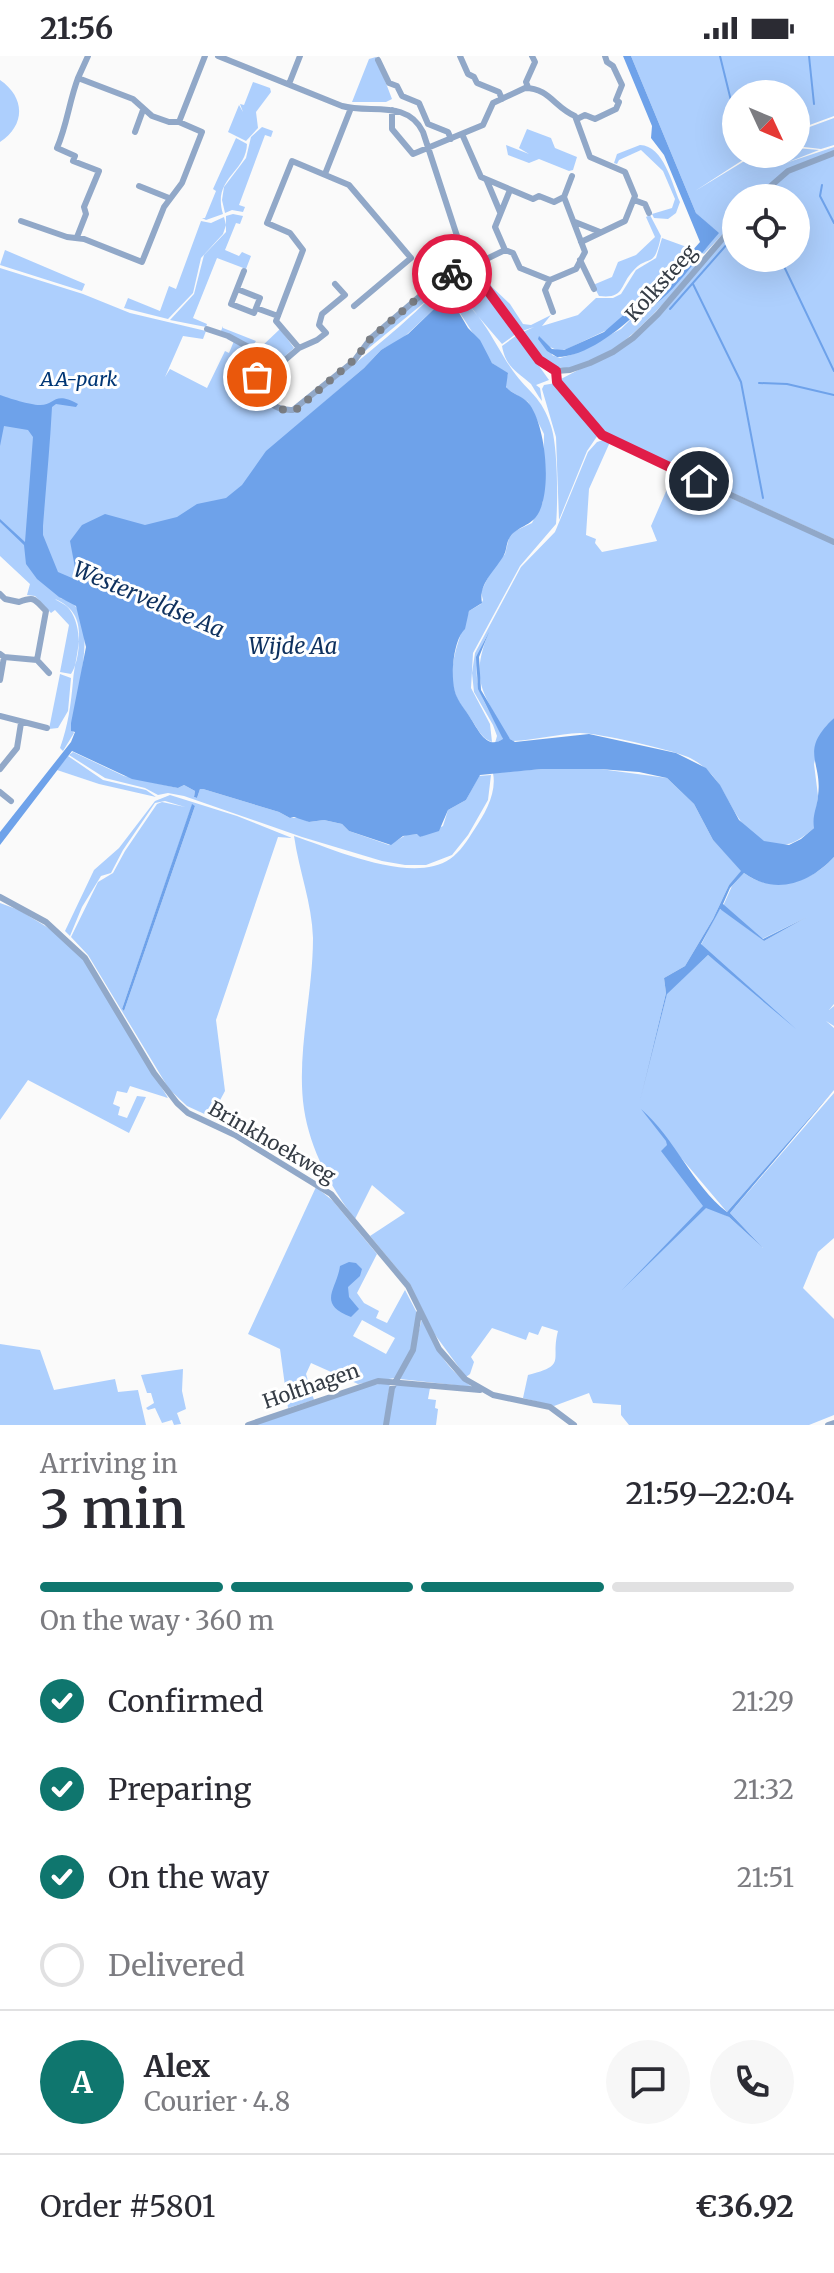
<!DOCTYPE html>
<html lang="en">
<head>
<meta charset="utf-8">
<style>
	:root { --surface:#fff; --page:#f7f7f7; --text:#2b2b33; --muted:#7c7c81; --line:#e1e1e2; --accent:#0f766e }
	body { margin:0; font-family:Merriweather,serif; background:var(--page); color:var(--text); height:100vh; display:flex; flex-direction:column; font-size:30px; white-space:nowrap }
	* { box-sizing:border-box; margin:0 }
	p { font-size:26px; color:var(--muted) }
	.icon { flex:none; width:44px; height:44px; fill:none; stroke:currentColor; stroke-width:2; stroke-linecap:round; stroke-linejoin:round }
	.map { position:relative; height:1369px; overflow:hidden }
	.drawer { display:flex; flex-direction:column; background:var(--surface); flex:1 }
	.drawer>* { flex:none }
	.needle { width:52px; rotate:134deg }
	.fabs { position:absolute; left:722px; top:24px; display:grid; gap:16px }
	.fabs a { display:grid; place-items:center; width:88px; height:88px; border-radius:50%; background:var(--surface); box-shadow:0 8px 32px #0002; font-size:40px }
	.pin { position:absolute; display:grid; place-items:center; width:68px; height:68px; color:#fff; margin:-34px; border:4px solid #fff; border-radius:50%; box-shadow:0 2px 8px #0007 }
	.courier { position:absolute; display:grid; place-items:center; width:80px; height:80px; margin:-40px; border:6px solid #e11d48; border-radius:50%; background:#fff; color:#222; box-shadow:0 2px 10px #0007 }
	.head em { font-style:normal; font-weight:600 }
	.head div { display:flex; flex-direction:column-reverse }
	.head { display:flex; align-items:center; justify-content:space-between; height:136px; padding:0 40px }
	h1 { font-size:52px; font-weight:600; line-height:60px }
	.bar { display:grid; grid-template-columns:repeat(4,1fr); gap:12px 8px; align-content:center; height:96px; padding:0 40px }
	.bar i { height:10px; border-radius:6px; background:var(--line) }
	.bar .selected { background:var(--accent) }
	.bar p { grid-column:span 4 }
	.line { display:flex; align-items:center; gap:20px; padding:0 40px; border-top:2px solid var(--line) }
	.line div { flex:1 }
	.round { display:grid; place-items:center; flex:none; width:84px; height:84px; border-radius:42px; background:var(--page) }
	ol { padding:0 40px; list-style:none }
	li { display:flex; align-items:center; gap:24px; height:88px }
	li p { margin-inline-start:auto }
	li .icon { padding:8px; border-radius:50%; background:var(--accent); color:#fff; stroke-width:4 }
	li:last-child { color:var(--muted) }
	li i { width:44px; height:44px; border:4px solid var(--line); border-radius:50% }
	.status { display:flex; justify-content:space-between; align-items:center; height:56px; padding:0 40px; background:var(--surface); direction:ltr }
	.status svg { height:22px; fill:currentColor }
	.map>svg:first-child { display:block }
	.green { fill:#adcffd; fill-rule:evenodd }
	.water { fill:#6ea2ea }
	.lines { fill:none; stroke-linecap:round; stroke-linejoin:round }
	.stream { stroke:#6ea2ea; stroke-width:2 }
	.minor { stroke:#91a8c8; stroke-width:6 }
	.done { stroke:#7a7e84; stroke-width:8; stroke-dasharray:0 14.4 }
	.route { stroke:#e11d48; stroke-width:10 }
	.labels { text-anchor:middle; stroke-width:6; stroke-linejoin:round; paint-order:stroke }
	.street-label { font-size:20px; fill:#353c45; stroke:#fff }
	.park-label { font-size:20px; font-style:italic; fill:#003675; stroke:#fff }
	.water-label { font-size:22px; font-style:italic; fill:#0e315f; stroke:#fff }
</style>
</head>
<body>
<div class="status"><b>21:56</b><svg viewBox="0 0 49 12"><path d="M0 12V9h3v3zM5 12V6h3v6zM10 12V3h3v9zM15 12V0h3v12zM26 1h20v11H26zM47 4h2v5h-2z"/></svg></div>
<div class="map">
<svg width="834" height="1369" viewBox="0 0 834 1369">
	<rect width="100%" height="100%" fill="#fafafa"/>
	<!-- green -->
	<path class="green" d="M631,0H834V60L796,74V38H736V98H752L695,135L756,98H796V92L819,94L786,107L834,91V95L788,113L755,142H736V164L704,198L702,197L718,177L696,157Z
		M376,1L392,43L386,46H352L369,3Z
		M0,24C25,41 26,69 0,86Z
		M253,26L270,32L271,36L256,56L258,72L246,85L228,76L239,49L243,56L240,48L244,49Z
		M834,62V89L821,93L796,90V76Z
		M262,71L273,75L271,81L265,79L239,149L245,151L243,156L232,154L225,157L222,144L224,131L246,102L251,81Z
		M527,73L551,82L555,92L577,101L573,114L569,115L539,103L529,107L508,99L506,89L529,98L519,92Z
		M236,82L247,88C246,117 212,122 223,158L206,164L202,162H205L216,135L213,133Z
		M640,89C664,90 672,128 680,146L676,157L668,163L654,162L652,158L672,152L675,143L663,115L641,94L619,104L617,108L614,107L617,98Z
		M834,99V483L608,380L596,371L562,329L561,323L628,288L736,169V202H796V142H760L789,117Z
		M233,158L243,160L240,168L236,167L225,194L239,200L242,196L251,200L246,213L217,202L193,262L207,268L206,271L170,264L194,238L204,199L226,176V160Z
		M650,159L661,180C654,215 649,197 633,215C619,230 625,243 599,240L593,229L612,221L618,206L636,199L655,181L646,161Z
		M224,161L226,169L223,178L201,202L193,237L168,263L124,252L128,242L160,255L169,230L176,233L201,165L211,167Z
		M662,182L695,194L658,233L639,245L611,272L567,293L559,295L550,291L552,299L560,302L574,298L621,273L640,254L657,247L700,198L703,202C676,233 600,331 552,309C539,303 531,287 523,276L534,271L522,275L480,216L482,213L492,231L510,248L523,268L531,269L551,259L542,270L578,259L596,242H613L621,238L636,214L656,202Z
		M5,194L85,228L82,235L0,209Z
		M0,212L83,238L130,257L206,275L203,283L183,280L165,321L170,313L207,332L225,295L229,297L234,285L247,292L264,345L288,357L299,353C343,316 391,281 431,241L364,296L368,288L437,228L457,218L456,234L434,239C442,237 451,235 458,240C483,258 496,291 513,315C528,336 542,341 551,370C558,391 558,446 556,468L520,510L473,597L471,632L490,668L492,686C481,682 478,673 471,663C467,656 460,649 457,642C444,613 461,580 469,555L481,548L483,544L481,536L492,513L505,498L509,482L515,475L532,467L543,446L544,378L528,346L507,333L505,327L508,318L492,307L460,257L447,251L434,253L402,283L381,294L364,312L300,367L239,441L78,517L60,542C66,544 72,545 76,551C96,578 75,643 71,673L74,677L63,695L60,692C68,670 71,648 73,625C75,596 93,559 55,543C59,546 67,549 70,554C82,571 81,602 71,618L60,616L69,569L55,554L51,557L35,540L27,539L30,528L0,500Z
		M467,214L471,217L516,278L502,288L459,238L460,217Z
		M223,270V272L256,285L254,288L261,291L280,273L294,292L266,317L260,319L253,292L221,275Z
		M517,279L549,324L536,329L540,332L542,345C538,340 533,331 531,328C517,315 506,312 502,290Z
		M556,327L598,379L587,395L559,464L556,381L542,333L544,329Z
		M606,383L610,386L589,433L586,479L596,483L595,487L602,496L657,485L651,470L671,424L666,420L670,415L834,488V662L822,676L814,708L818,740L814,772C799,785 786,794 765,786C737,774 730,740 712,719C706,712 697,705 688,701C669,693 599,677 580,677C558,678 535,684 513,685L506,680C485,637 469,627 488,578C466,618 479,640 502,676L503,684L495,687L497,680L493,669L474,636L472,617L475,597L521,511L555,476L588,396L597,386Z
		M60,618L71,622L68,655L58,672L49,673Z
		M73,696L124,720L178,732L184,729L195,735L194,741L197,742L200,733H203L279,756L290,762H301L309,766L324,764L342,768L349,775L389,789L406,779L418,778L420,781L443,770L448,754L466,744L479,720L491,719L488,744L468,779L452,799L426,809H405L382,805L302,781L184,740L168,737L158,739L145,732L105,722L69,699Z
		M68,700L103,724L146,734L156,741L99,728L57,714Z
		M542,713H600L667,722L694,748L713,784L742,815L729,829L713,863L685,910L664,922L666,937L640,1045L667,937L708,899L725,912L701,889L719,853L725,855L764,885L807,861L762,883L723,850L732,830L744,817C773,839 812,826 834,801V948L829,954L834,950V970L826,965L834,972V1034L727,1156L671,1090L669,1091L717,1155L729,1161L763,1192L730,1157L834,1037V1182L818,1196L803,1232L834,1263V1359L809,1369H629L621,1359V1349L593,1347L589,1337L554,1350L523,1342L528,1319C568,1309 550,1305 558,1275L542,1270L538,1279L529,1276L526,1284L492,1272L471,1301L474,1306L470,1318L466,1321L433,1276L410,1228L370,1180L405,1157L372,1129L355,1163C331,1132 310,1093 304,1053C296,998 313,939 313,882C312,847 299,815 294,780C333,793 412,829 450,803C460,796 467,785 474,774C485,758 497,737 493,717Z
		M170,739L237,760L292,782L278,781L216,964L225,1035L211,1061L187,1050L169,1033L88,899L71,881L98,826L113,817L125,795L157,748L162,746L185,751L165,745L155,747L123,794L111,817L101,820L82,851L70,880L65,875L94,814L119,792L155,745ZM192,749L195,750L124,955L122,953Z
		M0,847L19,854L55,876L84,904L168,1042L130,1030L127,1037L117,1035L113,1048L120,1051L118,1059L127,1062L137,1040L146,1041L129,1077L28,1024L0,1064Z
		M316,1131L333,1145L377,1198L357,1237L364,1247L379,1255L376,1262L387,1267L405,1234L417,1257L412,1292L395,1322L358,1328L311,1307L306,1318L314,1344L288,1352L280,1293L248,1278ZM362,1264L395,1282L386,1298L353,1280Z
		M422,1262C433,1290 447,1313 472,1331L400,1323L414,1294Z
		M0,1288L40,1294L54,1334L115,1323L118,1336L138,1334L146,1369H0Z
		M183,1313L182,1335L186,1353L177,1357L181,1368L174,1369L172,1364L162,1367L155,1352L148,1354L146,1352L154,1347L151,1337H147L141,1319Z
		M399,1326L430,1332L428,1343L436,1344L435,1352L438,1353L436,1369H388L394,1331Z
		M390,1327L384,1369H254L369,1329Z"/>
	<!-- water -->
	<path class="water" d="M623,0H631L696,157L719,177C701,197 677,232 657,247C650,252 644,250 637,257C618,275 585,301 557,301L547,295L538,283L539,280L552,293L564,294L604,276L643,242L658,233L700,186L664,99L651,82L652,70Z
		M447,251L458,255L468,272L480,284L492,307L508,317L506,331C513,339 524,340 530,349C546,372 552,434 538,458C531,470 518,470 510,481C506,487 507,493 504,499C495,515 478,528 482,547L469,555L465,573C453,584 449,625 457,641C460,648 467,656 471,663C479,675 487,694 503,683L478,633L476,601L489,576L479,601L481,634L510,683L515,686L589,678L676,697L706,712L720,729L739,764L764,785L789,789L801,783L814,772C812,759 817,752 818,740C823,705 798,696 834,662V801C810,827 775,840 744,817L730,832L723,848L763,883L807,861L764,885L720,853L701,888L796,973L708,899L667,938L640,1045L666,937L664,922L685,910L713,863L729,829L741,815L713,784L694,748L667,722L639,716L600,713H542L480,719L466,744L448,754L439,775L420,781L417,778L403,780L391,789L349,775L342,768L324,764L309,766L294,761L290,762L279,756L203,733H200L197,742L194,741L195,735L184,729L178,732L132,723L72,695L0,789V776L71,686L75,676L71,675V667L86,591L76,550L59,541L37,523L26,508L24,489L0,466V463L25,486L33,381L28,374L4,370L0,390V339C8,342 31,349 39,349C55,350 53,334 78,348L76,351L56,348L52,351C50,390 46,430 43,470V479L58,516L72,522L76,517L70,485L82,469L105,458L145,469L177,461L197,448L226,442L242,429L266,395L364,312L381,294L408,278L434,253Z
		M192,748L195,750L124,955L122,953Z
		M834,1034L730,1157L763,1192L729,1161L706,1152L622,1234L703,1150L661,1095L667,1089L666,1085L641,1053C675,1082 692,1129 727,1156Z
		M349,1206L356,1207L362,1213L360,1220L348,1231L349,1241L359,1253L351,1261C316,1248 337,1233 340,1210Z"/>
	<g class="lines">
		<!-- stream -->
		<path class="stream" d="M720,0L736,65
			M809,0L814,48
			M822,129L820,140L834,167
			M780,202L834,315
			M693,228L741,326L763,442
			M670,253L736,178
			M759,327L787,328L834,339"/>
		<!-- minor -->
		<path class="minor" d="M218,0L342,50C370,58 407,43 423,76L459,186L469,209L539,304L556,315L570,314L590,307L613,296L633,282L658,258L736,167
			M460,0L468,18L474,21L477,27L499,36L502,43
			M378,4L389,27L397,30L402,40L419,47L428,68L448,76L451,83
			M78,22L88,0
			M289,28L300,0
			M528,31L526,26L535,6L532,0
			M392,54V73L413,98L483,69L493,47L525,32C549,32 555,52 575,60L590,101L625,116L635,140L625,165L581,186
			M577,63L585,59L595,63L616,53L619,46L616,44L622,29L613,10L607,6L605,0
			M179,66L205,0
			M135,76L143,54
			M462,78L481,121L533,143L539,140L554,146L564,141L572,120
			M325,118L351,52
			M487,125L500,156
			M139,130L169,142
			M757,142L788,115L834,97
			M634,144L645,148L649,157
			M21,165L67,181L84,183L142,206L164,151L182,127L202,76L179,66H169L152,60L133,43L78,22C69,46 67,69 57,92L75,100L73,105L99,115L84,151L86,158L77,181
			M575,166L600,176
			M505,194L513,197L520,212L550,224L576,213L585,196L564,141
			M505,194L495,171L510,134
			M580,204L594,233
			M244,215L231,248L254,257L256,252L278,260
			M550,224L545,234L553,256
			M335,228L345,239L322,258L319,269L326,277L317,284L299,292L276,265L303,194L290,177L267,167L292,105L349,129L411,202L354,250
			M237,233L260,242L256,252
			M207,273L228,280L250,292C259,316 257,356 293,354L354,305L371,282L433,229L505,194
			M556,315C555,332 593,373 608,383L834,486
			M271,316L299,292
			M0,538L5,543L19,546C35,540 34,543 46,555L37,604
			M0,598L4,601L37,604L49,617
			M0,624L4,601
			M0,660L47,672
			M0,713L17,692L21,667
			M0,736L11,745
			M0,841L46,866L85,902L154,1017L177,1047L188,1057L235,1079L331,1138L408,1230L439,1293L465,1323L493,1339L550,1351L574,1369
			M248,1369L378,1325L480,1334
			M386,1369L392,1332L413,1294L419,1257
			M828,1369L834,1367"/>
	</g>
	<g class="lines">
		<!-- done -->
		<path class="done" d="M257,321C264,340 274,359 297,353L356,302L371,282L433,229L452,218"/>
		<!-- route -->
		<path class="route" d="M452,218L469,209L539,304L556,315L557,326L602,379L699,425"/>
	</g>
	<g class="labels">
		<!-- street labels -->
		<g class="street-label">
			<text transform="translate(661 227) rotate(-48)" y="7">Kolksteeg</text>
			<text transform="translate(272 1086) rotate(30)" y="7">Brinkhoekweg</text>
			<text transform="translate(311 1330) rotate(-19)" y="7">Holthagen</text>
		</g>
		<!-- park labels -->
		<g class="park-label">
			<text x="79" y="330">AA-park</text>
		</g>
		<!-- water labels -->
		<g class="water-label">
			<text transform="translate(149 543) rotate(23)" y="8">Westerveldse Aa</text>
			<text x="293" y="598">Wijde Aa</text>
		</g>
	</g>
</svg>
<div class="fabs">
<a><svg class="needle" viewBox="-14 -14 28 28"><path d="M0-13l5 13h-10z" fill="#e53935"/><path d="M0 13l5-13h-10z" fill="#7c7c81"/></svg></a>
<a><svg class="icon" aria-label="locate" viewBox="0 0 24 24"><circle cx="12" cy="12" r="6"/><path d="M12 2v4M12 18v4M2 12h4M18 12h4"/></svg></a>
</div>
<div class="pin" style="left:257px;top:321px;background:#ea580c"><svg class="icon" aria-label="bag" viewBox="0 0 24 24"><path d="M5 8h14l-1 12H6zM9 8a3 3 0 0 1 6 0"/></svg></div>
<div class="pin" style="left:699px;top:425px;background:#1f2937"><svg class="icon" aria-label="home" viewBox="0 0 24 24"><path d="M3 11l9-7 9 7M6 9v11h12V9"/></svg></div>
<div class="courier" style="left:452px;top:218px"><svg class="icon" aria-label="bike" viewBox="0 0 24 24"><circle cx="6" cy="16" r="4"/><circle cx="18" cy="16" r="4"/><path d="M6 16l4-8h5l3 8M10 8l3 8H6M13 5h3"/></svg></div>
</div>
<section class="drawer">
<div class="head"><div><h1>3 min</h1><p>Arriving in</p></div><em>21:59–22:04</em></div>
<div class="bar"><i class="selected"></i><i class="selected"></i><i class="selected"></i><i></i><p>On the way · 360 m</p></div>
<ol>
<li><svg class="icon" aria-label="check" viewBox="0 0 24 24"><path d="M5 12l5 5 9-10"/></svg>Confirmed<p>21:29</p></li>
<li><svg class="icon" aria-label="check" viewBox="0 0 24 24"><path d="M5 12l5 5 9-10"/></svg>Preparing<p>21:32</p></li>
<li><svg class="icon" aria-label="check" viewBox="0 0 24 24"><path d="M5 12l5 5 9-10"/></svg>On the way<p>21:51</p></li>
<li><i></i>Delivered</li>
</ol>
<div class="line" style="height:144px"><b class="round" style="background:var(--accent);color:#fff">A</b><div><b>Alex</b><p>Courier · 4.8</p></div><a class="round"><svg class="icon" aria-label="chat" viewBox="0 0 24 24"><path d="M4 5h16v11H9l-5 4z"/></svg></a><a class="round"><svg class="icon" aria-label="phone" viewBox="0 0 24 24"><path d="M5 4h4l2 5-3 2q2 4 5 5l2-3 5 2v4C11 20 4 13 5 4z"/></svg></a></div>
<div class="line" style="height:104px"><div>Order #5801</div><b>€36.92</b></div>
</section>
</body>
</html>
